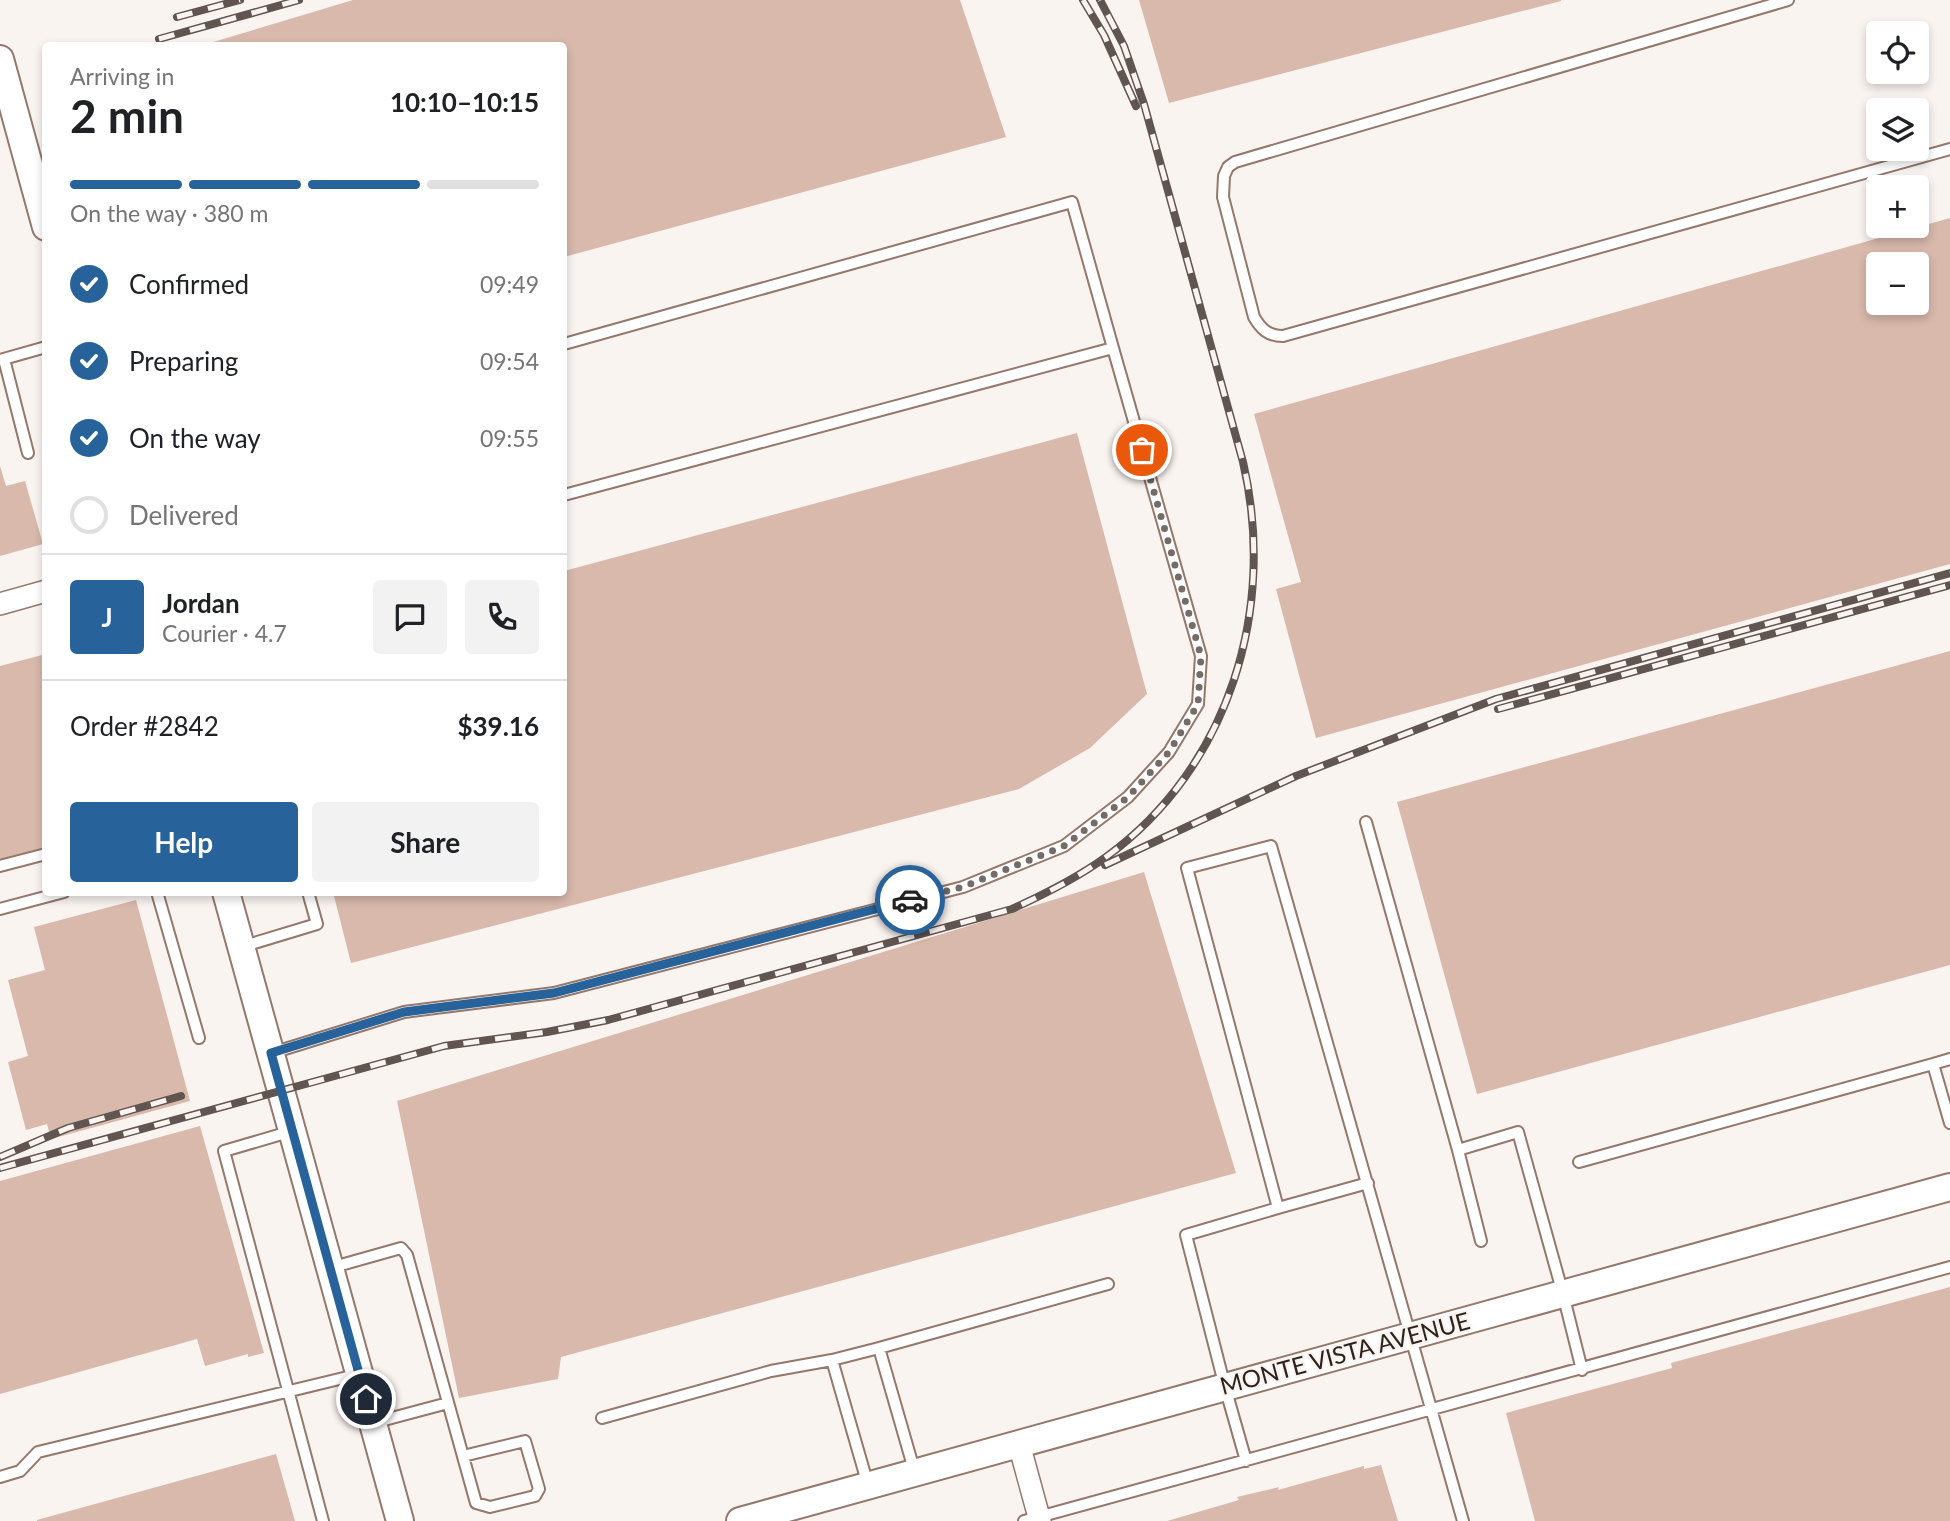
<!DOCTYPE html>
<html lang="en">
<head>
<meta charset="utf-8">
<style>
	:root { --surface:#fff; --page:#f2f2f2; --text:#202124; --muted:#757577; --line:#e0e0e0; --accent:#27639a }
	body { margin:0; font-family:Lato,sans-serif; background:var(--page); color:var(--text); height:100vh; display:flex; flex-direction:column; font-size:26px; white-space:nowrap }
	* { box-sizing:border-box; margin:0 }
	p { font-size:23px; color:var(--muted) }
	.icon { flex:none; width:38px; height:38px; fill:none; stroke:currentColor; stroke-width:2; stroke-linecap:round; stroke-linejoin:round }
	.map { position:relative; flex:1; overflow:hidden }
	.panel { position:absolute; left:42px; top:42px; width:525px; height:854px; display:flex; flex-direction:column; background:var(--surface); border-radius:7px; box-shadow:0 4px 10px #0003 }
	.panel>* { flex:none }
	.tools { position:absolute; left:1866px; top:21px; display:grid; gap:14px }
	.tools a { display:grid; place-items:center; width:63px; height:63px; border-radius:7px; background:var(--surface); box-shadow:0 4px 10px #0003; font-size:35px }
	.pin { position:absolute; display:grid; place-items:center; width:60px; height:60px; color:#fff; margin:-30px; border:4px solid #fff; border-radius:50%; box-shadow:0 2px 7px #0007 }
	.courier { position:absolute; display:grid; place-items:center; width:70px; height:70px; margin:-35px; border:5px solid #27639a; border-radius:50%; background:#fff; color:#222; box-shadow:0 2px 9px #0007 }
	.headline em { font-style:normal; font-weight:700 }
	.headline div { display:flex; flex-direction:column-reverse }
	.headline { display:flex; align-items:center; justify-content:space-between; height:119px; padding:0 28px }
	h1 { font-size:46px; font-weight:700; line-height:52px }
	.bar { display:grid; grid-template-columns:repeat(4,1fr); gap:10px 7px; align-content:center; height:84px; padding:0 28px }
	.bar i { height:9px; border-radius:5px; background:var(--line) }
	.bar .active { background:var(--accent) }
	.bar p { grid-column:span 4 }
	.line { display:flex; align-items:center; gap:18px; padding:0 28px; border-top:2px solid var(--line) }
	.line div { flex:1 }
	.round { display:grid; place-items:center; flex:none; width:74px; height:74px; border-radius:7px; background:var(--page) }
	ol { padding:0 28px; list-style:none }
	li { display:flex; align-items:center; gap:21px; height:77px }
	li p { margin-inline-start:auto }
	li .icon { padding:7px; border-radius:50%; background:var(--accent); color:#fff; stroke-width:4 }
	li:last-child { color:var(--muted) }
	li i { width:38px; height:38px; border:4px solid var(--line); border-radius:50% }
	.cta { display:flex; gap:14px; margin-top:auto; padding:14px 28px }
	.cta a { flex:1; height:80px; border-radius:7px; background:var(--accent); color:#fff; font-size:28px; font-weight:700; line-height:80px; text-align:center }
	.cta a+a { background:var(--page); color:var(--text) }
	.map>svg:first-child { display:block }
	.building { fill:#d8b9ac; fill-rule:evenodd }
	.lines { fill:none; stroke-linecap:round; stroke-linejoin:round }
	.service-casing { stroke:#94786c; stroke-width:14 }
	.minor-casing { stroke:#94786c; stroke-width:24 }
	.tertiary-casing { stroke:#94786c; stroke-width:30 }
	.service { stroke:#fff; stroke-width:10 }
	.minor { stroke:#fff; stroke-width:21 }
	.tertiary { stroke:#fff; stroke-width:26 }
	.rail-casing { stroke:#605551; stroke-width:8 }
	.rail { stroke:#faf4f1; stroke-width:5; stroke-dasharray:16; stroke-linecap:butt }
	.done { stroke:#756c67; stroke-width:7; stroke-dasharray:0 12.6 }
	.route { stroke:#27639a; stroke-width:9 }
	.labels { text-anchor:middle; stroke-width:5; stroke-linejoin:round; paint-order:stroke }
	.street-label { font-size:24px; fill:#2e221d; stroke:#faf4f1 }
</style>
</head>
<body>
<div class="map">
<svg width="1950" height="1521" viewBox="0 0 1950 1521">
	<rect width="100%" height="100%" fill="#faf4f1"/>
	<!-- building -->
	<path class="building" d="M353,0H960L1006,137L564,257V46H200Z
		M1139,0H1561V1L1169,103Z
		M1950,218V564L1316,738L1276,589L1301,582L1254,414ZM1878,264H1916V303H1878Z
		M1077,433L1147,694L1090,748L1019,789L351,963L333,892H564V571Z
		M0,466L6,486L25,481L43,544L0,556Z
		M1950,651V965L1477,1094L1397,802Z
		M46,654V850L0,863V666Z
		M1144,872L1236,1173L561,1357L558,1379L459,1398L397,1101Z
		M136,900L190,1101L51,1139L47,1124L26,1130L8,1062L28,1056L8,980L45,970L34,927Z
		M200,1126L264,1353L248,1357V1354L205,1366L197,1339L0,1394V1181Z
		M1950,1287V1521H1535L1506,1413L1672,1368L1671,1363Z
		M276,1454L295,1521H37V1520Z
		M1381,1465L1398,1521H1167L1239,1500L1237,1497L1279,1487L1278,1490L1364,1466V1469Z"/>
	<g class="lines">
		<defs>
			<path id="service" d="M1788,0L1235,162L1228,167L1224,176L1223,197L1254,317C1261,329 1268,336 1283,336L1950,149
				M564,344L1072,202L1113,348L564,495
				M4,359L28,453
				M0,360L46,347
				M1366,822L1458,1150L1518,1132L1563,1294L1582,1370
				M0,866L46,854
				M157,892L199,1038
				M0,909L64,892
				M241,947L317,924L308,892
				M272,1053L404,1012L554,993L963,887L1064,846L1128,797L1169,752L1198,704L1201,656L1113,348
				M1933,1064L1950,1059
				M292,1131L224,1151L323,1521
				M1458,1150L1481,1241
				M1579,1162L1933,1064L1950,1123
				M1278,1208L1368,1183
				M330,1268L401,1248L407,1255L476,1503L490,1507L535,1496L539,1489L525,1441L463,1456
				M879,1348L1108,1284
				M602,1418L771,1371L832,1360
				M373,1423L448,1403
				M1246,1461L1225,1387L1186,1235L1278,1208L1187,868L1271,846L1463,1521
				M0,1477L20,1471L38,1452L360,1374
				M868,1485L832,1360L879,1348L915,1473
				M1024,1521L1950,1267"/>
			<path id="minor" d="M0,604L46,591
				M1019,1444L1040,1521"/>
			<path id="tertiary" d="M0,59L46,227
				M226,892L400,1521
				M740,1521L1950,1187"/>
		</defs>
		<!-- service casing -->
		<use href="#service" class="service-casing"/>
		<!-- minor casing -->
		<use href="#minor" class="minor-casing"/>
		<!-- tertiary casing -->
		<use href="#tertiary" class="tertiary-casing"/>
		<!-- service -->
		<use href="#service" class="service"/>
		<!-- minor -->
		<use href="#minor" class="minor"/>
		<!-- tertiary -->
		<use href="#tertiary" class="tertiary"/>
		<defs>
			<path id="rail" d="M1083,0L1104,35L1136,106
				M177,17L240,0
				M159,39L299,0
				M1498,709L1950,585
				M1105,865L1296,776L1496,699L1950,573
				M0,1157L68,1128L181,1096
				M0,1168L444,1046L547,1032L608,1020L1012,909C1045,894 1077,878 1106,857C1230,767 1277,608 1243,462L1144,104L1124,46L1100,0"/>
		</defs>
		<!-- rail casing -->
		<use href="#rail" class="rail-casing"/>
		<!-- rail -->
		<use href="#rail" class="rail"/>
	</g>
	<g class="lines">
		<!-- done -->
		<path class="done" d="M910,900L963,887L1064,846L1128,797L1169,752L1198,704L1201,656L1142,450"/>
		<!-- route -->
		<path class="route" d="M366,1399L271,1053L404,1012L554,993L910,900"/>
	</g>
	<g class="labels">
		<!-- street labels -->
		<g class="street-label">
			<text transform="translate(1345 1354) rotate(-15)" y="8">MONTE VISTA AVENUE</text>
		</g>
	</g>
</svg>
<div class="tools">
<a><svg class="icon" aria-label="locate" viewBox="0 0 24 24"><circle cx="12" cy="12" r="6"/><path d="M12 2v4M12 18v4M2 12h4M18 12h4"/></svg></a>
<a><svg class="icon" aria-label="layers" viewBox="0 0 24 24"><path d="M12 4l9 5-9 5-9-5zM3 14l9 5 9-5"/></svg></a>
<a>+</a>
<a>−</a>
</div>
<div class="pin" style="left:1142px;top:450px;background:#ea580c"><svg class="icon" aria-label="bag" viewBox="0 0 24 24"><path d="M5 8h14l-1 12H6zM9 8a3 3 0 0 1 6 0"/></svg></div>
<div class="pin" style="left:366px;top:1399px;background:#1f2937"><svg class="icon" aria-label="home" viewBox="0 0 24 24"><path d="M3 11l9-7 9 7M6 9v11h12V9"/></svg></div>
<div class="courier" style="left:910px;top:900px"><svg class="icon" aria-label="car" viewBox="0 0 24 24"><path d="M5 17H2v-5l4-1 3-4h7l3 4 3 1v5h-3M9 17h6M6 11h13"/><circle cx="7" cy="17" r="2"/><circle cx="17" cy="17" r="2"/></svg></div>
<section class="panel">
<div class="headline"><div><h1>2 min</h1><p>Arriving in</p></div><em>10:10–10:15</em></div>
<div class="bar"><i class="active"></i><i class="active"></i><i class="active"></i><i></i><p>On the way · 380 m</p></div>
<ol>
<li><svg class="icon" aria-label="check" viewBox="0 0 24 24"><path d="M5 12l5 5 9-10"/></svg>Confirmed<p>09:49</p></li>
<li><svg class="icon" aria-label="check" viewBox="0 0 24 24"><path d="M5 12l5 5 9-10"/></svg>Preparing<p>09:54</p></li>
<li><svg class="icon" aria-label="check" viewBox="0 0 24 24"><path d="M5 12l5 5 9-10"/></svg>On the way<p>09:55</p></li>
<li><i></i>Delivered</li>
</ol>
<div class="line" style="height:126px"><b class="round" style="background:var(--accent);color:#fff">J</b><div><b>Jordan</b><p>Courier · 4.7</p></div><a class="round"><svg class="icon" aria-label="chat" viewBox="0 0 24 24"><path d="M4 5h16v11H9l-5 4z"/></svg></a><a class="round"><svg class="icon" aria-label="phone" viewBox="0 0 24 24"><path d="M5 4h4l2 5-3 2q2 4 5 5l2-3 5 2v4C11 20 4 13 5 4z"/></svg></a></div>
<div class="line" style="height:91px"><div>Order #2842</div><b>$39.16</b></div>
<div class="cta"><a>Help</a><a>Share</a></div>
</section>
</div>
</body>
</html>
